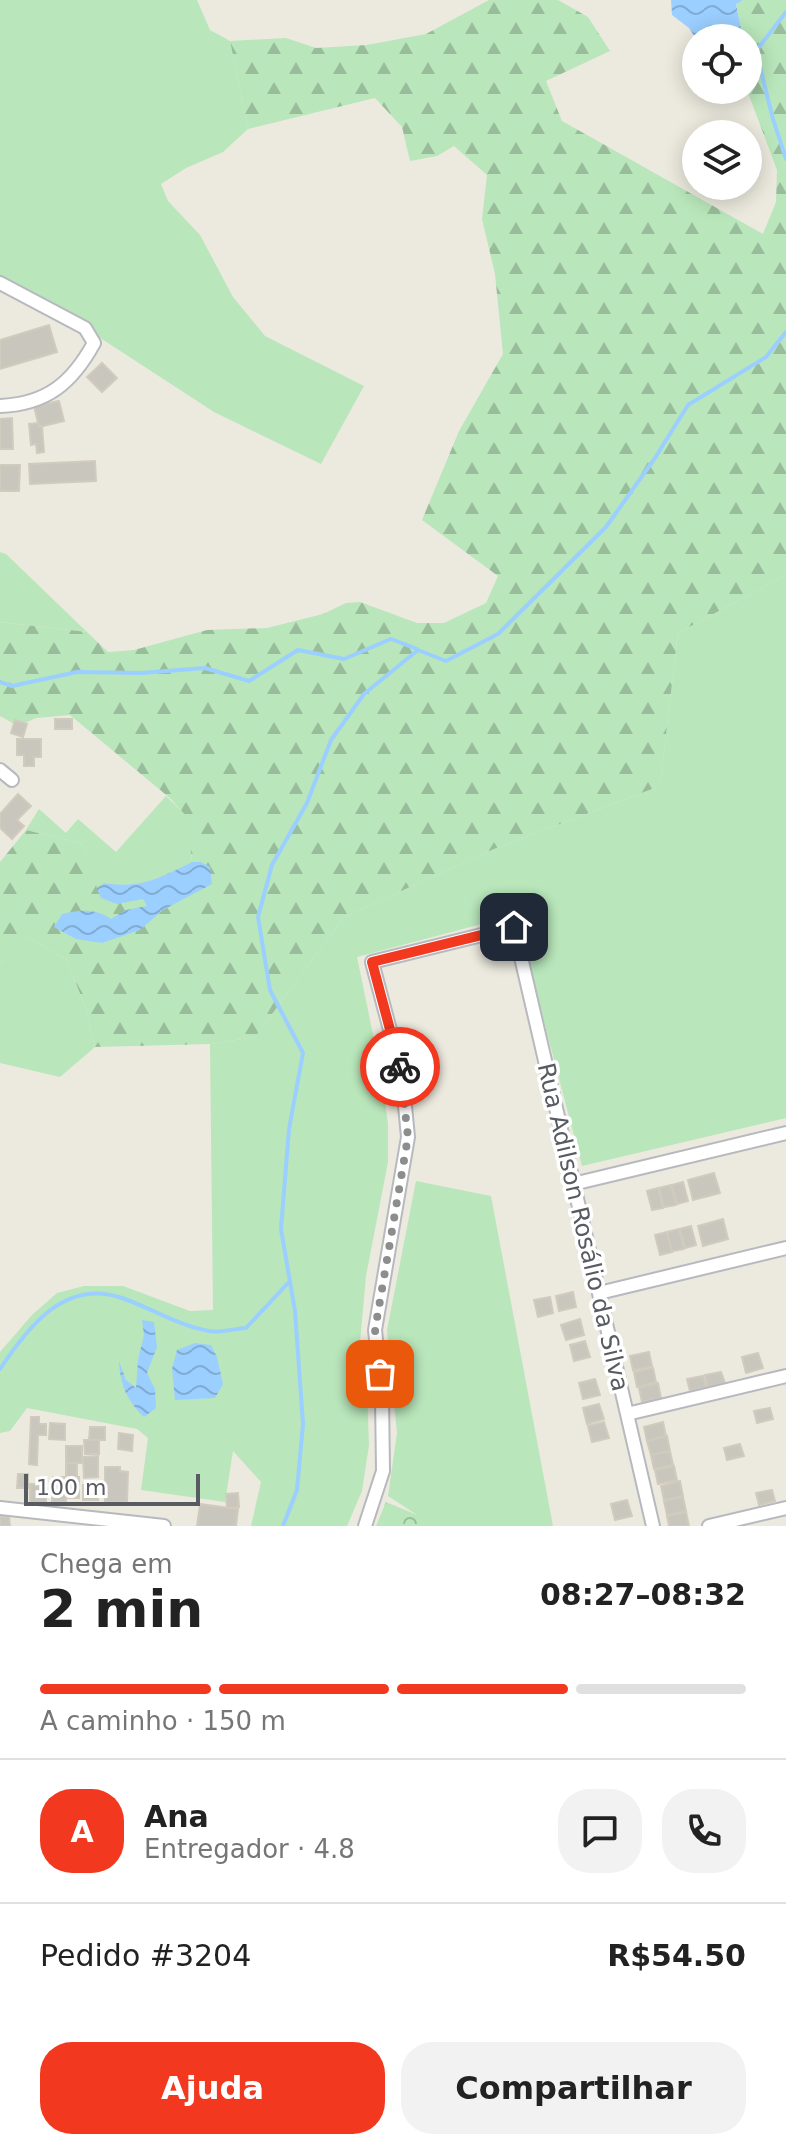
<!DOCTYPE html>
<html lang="pt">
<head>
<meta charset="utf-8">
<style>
	:root { --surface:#fff; --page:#f2f2f2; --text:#222; --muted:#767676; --line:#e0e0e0; --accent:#f2381e }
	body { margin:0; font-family:"DejaVu Sans",sans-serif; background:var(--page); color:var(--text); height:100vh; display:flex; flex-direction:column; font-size:30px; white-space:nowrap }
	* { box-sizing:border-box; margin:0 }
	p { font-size:26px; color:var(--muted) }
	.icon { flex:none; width:44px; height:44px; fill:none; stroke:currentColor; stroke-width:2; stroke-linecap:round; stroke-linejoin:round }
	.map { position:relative; height:1526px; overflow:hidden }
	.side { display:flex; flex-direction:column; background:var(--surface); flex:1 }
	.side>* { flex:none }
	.tools { position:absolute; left:682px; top:24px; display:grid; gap:16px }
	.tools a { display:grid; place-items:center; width:80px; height:80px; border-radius:50%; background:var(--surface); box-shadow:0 4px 20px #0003; font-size:40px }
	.scale { position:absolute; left:24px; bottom:20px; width:176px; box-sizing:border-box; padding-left:8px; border:4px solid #585b61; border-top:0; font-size:22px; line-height:28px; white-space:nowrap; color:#585b61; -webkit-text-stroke:6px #fff; paint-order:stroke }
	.pin { position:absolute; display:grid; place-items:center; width:68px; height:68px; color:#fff; margin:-34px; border-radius:16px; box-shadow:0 4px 12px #0006 }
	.courier { position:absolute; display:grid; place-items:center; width:80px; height:80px; margin:-40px; border:6px solid #f2381e; border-radius:50%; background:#fff; color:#222; box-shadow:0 2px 10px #0007 }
	.head em { font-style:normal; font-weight:700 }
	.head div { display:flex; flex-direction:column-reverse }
	.head { display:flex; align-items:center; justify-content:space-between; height:136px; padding:0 40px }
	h1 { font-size:52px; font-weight:700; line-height:60px }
	.bar { display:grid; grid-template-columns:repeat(4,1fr); gap:12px 8px; align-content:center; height:96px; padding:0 40px }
	.bar i { height:10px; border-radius:6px; background:var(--line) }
	.bar .selected { background:var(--accent) }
	.bar p { grid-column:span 4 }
	.line { display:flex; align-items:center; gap:20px; padding:0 40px; border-top:2px solid var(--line) }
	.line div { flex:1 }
	.round { display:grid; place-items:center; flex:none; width:84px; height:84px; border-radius:32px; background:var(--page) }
	.cta { display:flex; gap:16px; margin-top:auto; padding:16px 40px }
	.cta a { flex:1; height:92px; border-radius:32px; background:var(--accent); color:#fff; font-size:32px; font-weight:700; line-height:92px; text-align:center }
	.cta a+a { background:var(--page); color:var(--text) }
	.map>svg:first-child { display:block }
	.grass { fill:#b9e6bb }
	.forest { fill:url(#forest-firs) }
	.park { fill:url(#park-crowns) }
	.water { fill:url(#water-waves) }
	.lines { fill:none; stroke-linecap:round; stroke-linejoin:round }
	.stream { stroke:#9bcfff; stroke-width:4 }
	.building { fill:#c9c6be; stroke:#d1cbbd; stroke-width:2 }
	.minor-casing { stroke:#b7b9bf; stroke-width:16 }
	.minor { stroke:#fff; stroke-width:12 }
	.done { stroke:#8c8d8d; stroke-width:8; stroke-dasharray:0 14.4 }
	.route { stroke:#f2381e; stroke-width:10 }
	.labels { text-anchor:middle; stroke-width:7; stroke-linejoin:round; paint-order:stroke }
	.street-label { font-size:24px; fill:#585b61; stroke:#fff }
</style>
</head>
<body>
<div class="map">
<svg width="786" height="1526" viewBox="0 0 786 1526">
	<defs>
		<pattern id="forest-firs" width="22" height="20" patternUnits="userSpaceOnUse" patternTransform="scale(2)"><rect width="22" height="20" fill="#b9e6bb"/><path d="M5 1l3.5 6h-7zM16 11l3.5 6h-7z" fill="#99bd9b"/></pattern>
		<pattern id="park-crowns" width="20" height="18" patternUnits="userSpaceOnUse" patternTransform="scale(2)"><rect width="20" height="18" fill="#b9e6bb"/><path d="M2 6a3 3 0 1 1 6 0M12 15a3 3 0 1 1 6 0" fill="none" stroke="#99bd9b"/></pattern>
		<pattern id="water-waves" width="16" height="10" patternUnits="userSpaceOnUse" patternTransform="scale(2)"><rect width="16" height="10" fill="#9bcfff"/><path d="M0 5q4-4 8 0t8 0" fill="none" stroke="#81abd2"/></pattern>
	</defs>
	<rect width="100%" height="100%" fill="#eceade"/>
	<!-- grass -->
	<path class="grass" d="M0,0H197L210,30L230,41L248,129L223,152L186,168L161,184L168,201L200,235L233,297L265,336L364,386L321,464L214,412L85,328L0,283Z
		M0,552L6,554L87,632L0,622Z
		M786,575V1118L582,1166L516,915L357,957L380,1068L388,1124V1162L366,1276L360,1342L367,1390L369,1445L362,1491L347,1526H251L261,1482L233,1451L225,1502L141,1490L148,1438L137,1429L27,1408L10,1431L0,1433V1352L32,1315L57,1293L84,1286H123L190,1311L213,1310L210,1044L255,1037L344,917L494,849L660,786L678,633Z
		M166,796L188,817L192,862C160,878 140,889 104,883L97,889L83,844L26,830L39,809L66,833L78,819L116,852Z
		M28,937L67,960L86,1009L95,1047L60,1077L0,1063V964Z
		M416,1181L491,1196L553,1526H421L417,1515L388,1496L397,1433L387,1330Z"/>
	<!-- forest -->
	<path class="forest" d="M489,0H558L588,17L610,51L546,81L562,121L763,234L776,202L777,170L747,90L748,38H743L736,3L743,0H786V575L678,633L660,786L494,849L344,917L255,1037L210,1044L95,1047L86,1009L67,960L28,937L0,964V862L26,830L83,844L97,888L104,883C141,889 160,878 192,861L187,817L171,799L70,715L36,718L18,726L0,716V622L87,632L108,652L134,650L207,630L267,628L323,614L346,603L360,602L417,623H444L486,603L498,576L422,520L459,431L503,354L495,274L482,219L487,175L454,146L437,156L410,161L402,127L375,98L248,129L230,41L286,38L316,48L367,45L426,34Z"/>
	<!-- park -->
	<path class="park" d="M386,1502L422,1517L424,1526H376Z"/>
	<!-- water -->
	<path class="water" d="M671,0H743L736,4L743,38L696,39L689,28L672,15Z
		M192,862H201L210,867L212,884L163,910L140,930L102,943L76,939L54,927L62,914C80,910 95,908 111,919L126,910L147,906L143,899L117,904L101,898L97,889L104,883C140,889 160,878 192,862Z
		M142,1320L154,1322L157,1347L147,1373L155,1389L156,1408L144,1417C127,1401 120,1384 119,1361L126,1380L136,1388L138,1360L144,1335Z
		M195,1343L211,1345L217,1357L223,1384L215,1398L175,1400L172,1369L177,1350Z"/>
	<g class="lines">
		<!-- stream -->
		<path class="stream" d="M786,12L756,51L773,119L786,159
			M0,682L12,686L77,672L142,673L205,668L249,681L298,650L344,659L391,639L417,649
			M0,1369C28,1327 65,1278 122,1298C151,1308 179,1326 209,1331C220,1333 234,1329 246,1328L290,1281
			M283,1526L297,1490L303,1424L295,1311L281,1229L289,1129L303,1053L270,990L258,917L272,865L307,803L331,740L364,694L418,650L446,661L498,634L606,527L655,458L688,405L766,357L786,332"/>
	</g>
	<!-- building -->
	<path class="building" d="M49,325L57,352L0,369V340Z
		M102,363L117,378L102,392L87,377Z
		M59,401L64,421L39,427L34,406Z
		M12,418L13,449H0V419Z
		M38,423L39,427L42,426L44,452L37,453L36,444L31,445L29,424Z
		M95,461L96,481L30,484L29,464Z
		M0,465H20L19,491H0Z
		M55,719H72V729H55Z
		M15,720L27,724L23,737L11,733Z
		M17,739H41V757H34V766H24V755H17Z
		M18,794L31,806L17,820L24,826L12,839L0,828V814Z
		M714,1173L720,1193L693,1200L688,1180Z
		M683,1182L688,1201L677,1204L672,1185Z
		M671,1185L676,1205L664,1207L659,1188Z
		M658,1188L663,1208L652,1210L647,1191Z
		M723,1219L728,1239L703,1246L698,1226Z
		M691,1226L696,1245L685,1248L680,1229Z
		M679,1229L684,1249L672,1251L667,1232Z
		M667,1232L672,1252L660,1255L655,1235Z
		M573,1292L576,1307L559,1311L556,1296Z
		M550,1297L553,1313L538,1317L534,1300Z
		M580,1319L584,1335L566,1340L561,1325Z
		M585,1341L590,1357L574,1361L570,1345Z
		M649,1352L652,1366L633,1370L630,1356Z
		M758,1353L763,1368L746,1373L742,1357Z
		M653,1368L656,1382L637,1387L634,1372Z
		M721,1372L725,1383L708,1387L705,1375Z
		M703,1376L706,1387L690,1391L687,1379Z
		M595,1379L600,1395L583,1399L579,1383Z
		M658,1383L661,1398L642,1402L639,1388Z
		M599,1404L604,1419L587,1424L583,1408Z
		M770,1408L773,1419L757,1423L754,1411Z
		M31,1417H39V1424H46V1435H38L37,1465L29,1464Z
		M604,1422L609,1438L592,1442L588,1426Z
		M663,1422L666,1436L647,1441L644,1427Z
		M50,1423L65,1424V1440L49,1439Z
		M90,1427H105V1440H89Z
		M119,1433L133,1435L132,1451L118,1449Z
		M667,1436L670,1451L651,1455L647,1441Z
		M84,1440H99V1454H85Z
		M740,1444L744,1456L727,1460L724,1448Z
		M66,1446H82V1463H66Z
		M670,1451L673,1465L654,1469L651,1455Z
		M98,1456V1477L84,1478L83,1457Z
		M66,1463H77V1477H66Z
		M674,1466L677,1480L658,1484L655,1470Z
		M105,1467H120V1471L128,1472L127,1502H105Z
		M18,1474H28V1488H17Z
		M53,1477H66V1502H52Z
		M66,1477H79V1498H66Z
		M680,1481L683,1496L664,1500L661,1486Z
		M30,1484H46V1507H30Z
		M83,1485H98V1500H83Z
		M772,1490L775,1501L759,1505L756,1493Z
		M238,1493L239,1507L227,1508L226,1494Z
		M683,1497L686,1511L667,1515L664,1501Z
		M627,1500L632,1516L615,1520L611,1504Z
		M200,1504L238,1509L236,1526H197Z
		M686,1512L689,1526H669L667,1516Z
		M0,1517H9L10,1526H0Z"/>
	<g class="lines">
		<defs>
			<path id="minor" d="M0,283L85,328L94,343C72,383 47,404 0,406
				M0,770L12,780
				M573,1184L786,1133
				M599,1293L786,1248
				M627,1414L786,1376
				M0,1508L164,1526
				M365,1526L383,1471L382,1396L375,1330L408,1137L402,1075L372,962L514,927L653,1526
				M709,1526L786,1508"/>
		</defs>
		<!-- minor casing -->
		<use href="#minor" class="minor-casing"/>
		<!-- minor -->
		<use href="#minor" class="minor"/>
	</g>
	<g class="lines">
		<!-- done -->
		<path class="done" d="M380,1374L375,1330L408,1137L400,1067"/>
		<!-- route -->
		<path class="route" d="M400,1067L372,962L514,927"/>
	</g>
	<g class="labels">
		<!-- street labels -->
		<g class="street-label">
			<text transform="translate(583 1227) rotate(77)" y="8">Rua Adilson Rosálio da Silva</text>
		</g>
	</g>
</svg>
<div class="tools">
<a><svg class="icon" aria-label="locate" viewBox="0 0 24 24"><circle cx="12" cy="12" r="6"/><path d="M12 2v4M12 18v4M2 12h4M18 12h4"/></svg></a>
<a><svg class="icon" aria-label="layers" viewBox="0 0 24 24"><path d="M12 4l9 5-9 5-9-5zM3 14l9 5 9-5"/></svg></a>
</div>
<div class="scale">100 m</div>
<div class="pin" style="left:380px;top:1374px;background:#ea580c"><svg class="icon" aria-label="bag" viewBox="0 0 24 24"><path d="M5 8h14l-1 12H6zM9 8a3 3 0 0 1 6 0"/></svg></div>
<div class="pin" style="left:514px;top:927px;background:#1f2937"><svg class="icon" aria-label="home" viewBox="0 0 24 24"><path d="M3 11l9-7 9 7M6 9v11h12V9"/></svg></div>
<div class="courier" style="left:400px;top:1067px"><svg class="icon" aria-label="bike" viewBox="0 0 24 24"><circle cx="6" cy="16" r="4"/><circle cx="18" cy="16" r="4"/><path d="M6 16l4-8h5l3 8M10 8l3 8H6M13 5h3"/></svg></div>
</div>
<section class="side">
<div class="head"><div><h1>2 min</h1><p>Chega em</p></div><em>08:27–08:32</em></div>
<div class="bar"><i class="selected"></i><i class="selected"></i><i class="selected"></i><i></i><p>A caminho · 150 m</p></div>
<div class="line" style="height:144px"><b class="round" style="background:var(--accent);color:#fff">A</b><div><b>Ana</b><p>Entregador · 4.8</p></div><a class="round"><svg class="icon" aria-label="chat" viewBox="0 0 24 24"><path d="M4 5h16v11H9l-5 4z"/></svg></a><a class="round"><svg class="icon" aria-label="phone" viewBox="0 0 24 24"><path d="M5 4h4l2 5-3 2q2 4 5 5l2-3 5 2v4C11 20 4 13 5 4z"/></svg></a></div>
<div class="line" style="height:104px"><div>Pedido #3204</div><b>R$54.50</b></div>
<div class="cta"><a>Ajuda</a><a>Compartilhar</a></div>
</section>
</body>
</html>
